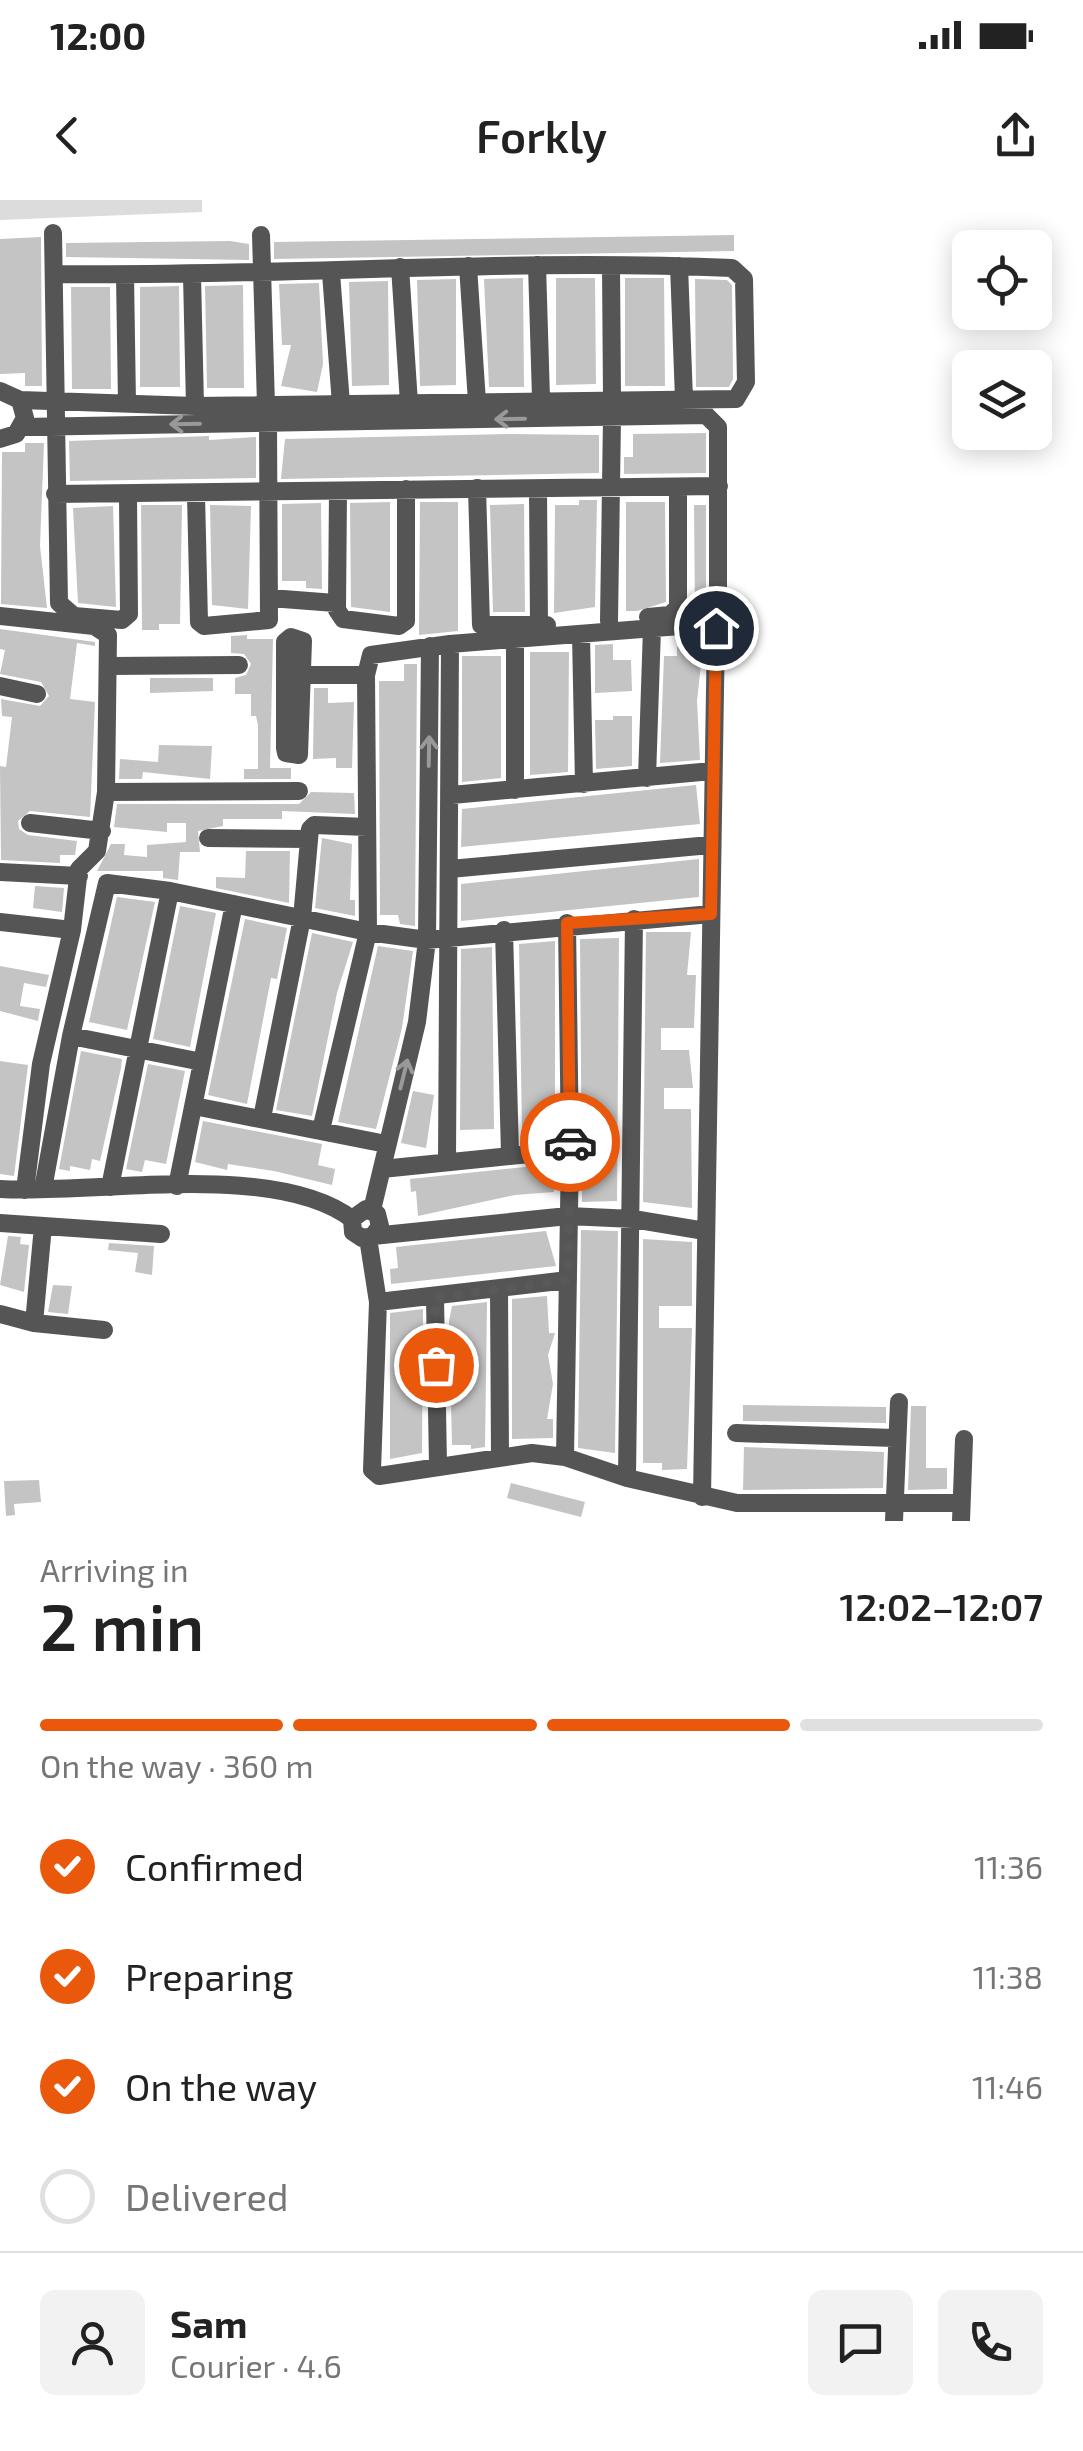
<!DOCTYPE html>
<html lang="en">
<head>
<meta charset="utf-8">
<style>
	:root { --surface:#fff; --page:#f2f2f2; --text:#222; --muted:#767676; --line:#e0e0e0; --accent:#ea580c }
	body { margin:0; font-family:"Exo 2",sans-serif; background:var(--page); color:var(--text); height:100vh; display:flex; flex-direction:column; font-size:38px; white-space:nowrap }
	* { box-sizing:border-box; margin:0 }
	p { font-size:32px; color:var(--muted) }
	.icon { flex:none; width:55px; height:55px; fill:none; stroke:currentColor; stroke-width:2; stroke-linecap:round; stroke-linejoin:round }
	.map { position:relative; height:1321px; overflow:hidden }
	.side { display:flex; flex-direction:column; background:var(--surface); flex:1 }
	.side>* { flex:none }
	.tools { position:absolute; left:952px; top:30px; display:grid; gap:20px }
	.tools a { display:grid; place-items:center; width:100px; height:100px; border-radius:15px; background:var(--surface); box-shadow:0 5px 25px #0003; font-size:50px }
	.pin { position:absolute; display:grid; place-items:center; width:85px; height:85px; color:#fff; margin:-42px; border:5px solid #fff; border-radius:50%; box-shadow:0 2px 10px #0007 }
	.courier { position:absolute; display:grid; place-items:center; width:100px; height:100px; margin:-50px; border:8px solid #ea580c; border-radius:50%; background:#fff; color:#222; box-shadow:0 2px 12px #0007 }
	.overview em { font-style:normal; font-weight:600 }
	.overview div { display:flex; flex-direction:column-reverse }
	.overview { display:flex; align-items:center; justify-content:space-between; height:170px; padding:0 40px }
	h1 { font-size:65px; font-weight:600; line-height:75px }
	.bar { display:grid; grid-template-columns:repeat(4,1fr); gap:15px 10px; align-content:center; height:120px; padding:0 40px }
	.bar i { height:12px; border-radius:8px; background:var(--line) }
	.bar .selected { background:var(--accent) }
	.bar p { grid-column:span 4 }
	.line { display:flex; align-items:center; gap:25px; padding:0 40px; border-top:2px solid var(--line) }
	.line div { flex:1 }
	.round { display:grid; place-items:center; flex:none; width:105px; height:105px; border-radius:15px; background:var(--page) }
	ol { padding:0 40px; list-style:none }
	li { display:flex; align-items:center; gap:30px; height:110px }
	li p { margin-inline-start:auto }
	li .icon { padding:10px; border-radius:50%; background:var(--accent); color:#fff; stroke-width:4 }
	li:last-child { color:var(--muted) }
	li i { width:55px; height:55px; border:5px solid var(--line); border-radius:50% }
	.status { display:flex; justify-content:space-between; align-items:center; height:70px; padding:0 50px; background:var(--surface); direction:ltr }
	.status svg { height:28px; fill:currentColor }
	header { display:flex; justify-content:space-between; align-items:center; height:130px; padding:0 40px; background:var(--surface); font-size:45px; font-weight:600 }
	.map>svg:first-child { display:block }
	.green { fill:#dcdcdc }
	.building { fill:#c4c4c4 }
	.lines { fill:none; stroke-linecap:round; stroke-linejoin:round }
	.minor { stroke:#555; stroke-width:18 }
	.oneway { stroke:#999 }
	.done { stroke:#595959; stroke-width:10; stroke-dasharray:0 18 }
	.route { stroke:#ea580c; stroke-width:12 }
</style>
</head>
<body>
<div class="status"><b>12:00</b><svg viewBox="0 0 49 12"><path d="M0 12V9h3v3zM5 12V6h3v6zM10 12V3h3v9zM15 12V0h3v12zM26 1h20v11H26zM47 4h2v5h-2z"/></svg></div>
<header><svg class="icon" aria-label="back" viewBox="0 0 24 24"><path d="M15 5l-7 7 7 7"/></svg>Forkly<svg class="icon" aria-label="share" viewBox="0 0 24 24"><path d="M12 15V3M7 8l5-5 5 5M5 13v7h14v-7"/></svg></header>
<div class="map">
<svg width="1083" height="1321" viewBox="0 0 1083 1321">
	<rect width="100%" height="100%" fill="#fff"/>
	<!-- green -->
	<path class="green" d="M0,0H202V12L0,20Z"/>
	<!-- building -->
	<path class="building" d="M734,35V51L274,59V42Z
		M41,37L42,186H25V173L0,174V39Z
		M230,41L249,44V60L66,57V43Z
		M523,78L524,187H489L484,79Z
		M556,78H595L596,184L556,185Z
		M625,78H664L665,186H625Z
		M456,79V185L420,186L417,80Z
		M695,79L727,80L732,85L733,179L729,187H696Z
		M388,81L389,185L352,186L349,82Z
		M319,83L323,164L317,192L281,186L291,145H282L279,84Z
		M243,85L244,188H207L205,86Z
		M179,86L180,187H140V87Z
		M71,87H110L111,189H72Z
		M706,233V273L624,274V257H633V234Z
		M508,234L599,235V273L281,279L285,239Z
		M209,236V240L256,237V278L70,281L69,241Z
		M25,243H44L40,346L47,408L1,404L2,252H25Z
		M579,300H597L595,407L554,413L555,305H579Z
		M390,302V412L351,407L350,303Z
		M420,302H458V431L419,435Z
		M626,302H665L666,402L637,411H626Z
		M321,303L322,389L306,388V381H282V304Z
		M524,304L525,412H493L490,305Z
		M141,305H182L180,424H159V430H142Z
		M210,305L251,306L248,409L212,405Z
		M694,305H706V387L711,414L695,413Z
		M113,306L116,407L78,403L73,308Z
		M0,429L95,442V446L77,443L70,499L95,502L90,617L30,611L18,621L19,629L28,635L77,641L75,655H60V663L1,660L0,566L6,567L12,517L2,516L1,499L40,506L49,496L41,482L0,474L5,450L0,449Z
		M247,435V439H273L270,568H291V579H244V569H258V525L256,516H251V494H235V478L246,475L251,464L244,454L231,453V436Z
		M613,444V460H631L632,491L595,493V445Z
		M703,446L697,501L700,560L660,563L664,456H677V447Z
		M530,452H569L568,572L530,575Z
		M462,456H501V578L462,582Z
		M404,464H417L415,726L400,724L398,715H380L379,481H404Z
		M150,478H213V491L150,493Z
		M314,488H328V503L354,502L352,568H336V558L313,559Z
		M613,516H632V566L596,569L595,520H613Z
		M159,545L212,546L210,579L143,572L142,579H119L120,559L158,562Z
		M696,585L700,624L461,647L462,609Z
		M311,592L354,593L355,614L282,611V619H223V626L198,631L200,652H180L178,680L163,678V671H97L111,644H125L124,655L147,657V645L186,642V623H167V632L114,627L117,604H299Z
		M322,638L352,644L350,700H355V716L315,708Z
		M246,651H290L289,703L216,688V677L245,678Z
		M699,659V697L461,721V684Z
		M35,686L64,688L62,712L33,708Z
		M117,697L155,702L127,830L89,822Z
		M180,706L216,713L190,847L153,839Z
		M245,719L287,728L277,779L271,778L247,904L208,895Z
		M646,732H691L687,775H696L694,828H661V850H689L693,888H664V909H691L692,1008L643,1002Z
		M312,733L353,742L337,793L312,916L276,910Z
		M619,738L617,1001L582,1002L580,739Z
		M555,741V932H522L519,744Z
		M378,746L413,751L402,828L376,929L338,922Z
		M492,747L494,929L460,930L461,749Z
		M0,766L49,775L46,787L24,783L20,806L40,809L38,821L0,811Z
		M81,851L122,859L121,868L100,961L92,959L90,970L70,966V971L59,969Z
		M0,861L28,865L14,976L0,974Z
		M148,864L185,871L166,964L145,960L142,972L126,969Z
		M413,891L434,895L426,948L401,943Z
		M203,921L322,944L318,965L335,969L332,985L274,971L228,964L227,970L195,962Z
		M553,964L554,992L515,995L418,1016L416,991L411,992L410,979Z
		M581,1030L618,1031L615,1253L578,1248Z
		M546,1031L556,1066L391,1084L390,1069L398,1068L396,1047Z
		M8,1036L21,1037L20,1044L29,1045L24,1092L0,1085Z
		M643,1039L692,1042V1106H659V1128H692L687,1269L662,1270V1263H643Z
		M109,1043L154,1046L152,1075L135,1072L138,1053L108,1050Z
		M53,1085L72,1086L68,1114L48,1112Z
		M547,1096L549,1133H555L548,1155L553,1184L547,1219H553V1238L512,1239V1099Z
		M487,1102L485,1247L471,1249V1245H452L449,1121L452,1106Z
		M423,1109L422,1253L390,1259V1113Z
		M743,1205L886,1207V1223L743,1221Z
		M911,1206H926V1268H947V1289L908,1290Z
		M744,1247L884,1252L883,1288L743,1290Z
		M39,1280L41,1302L14,1304L15,1315L6,1316L4,1281Z
		M511,1283L585,1302L581,1317L507,1298Z"/>
	<g class="lines">
		<!-- minor -->
		<path class="minor" d="M53,33L59,403L74,416L122,420L129,414L128,296
			M261,35L266,205
			M537,65L541,198
			M468,66L477,202
			M679,66L684,199
			M400,67L409,203
			M611,67L612,198
			M331,73L341,204
			M125,75L127,204
			M192,75L195,206
			M0,191L20,200L25,218L16,234L0,239
			M20,200L195,206L736,199L746,182L744,79L732,68C506,58 280,77 54,74
			M22,227L706,215L718,227V387
			M477,288L481,425H547
			M538,289L539,425
			M338,292L337,410L343,419L399,426L406,421V289
			M55,294L719,286
			M196,295L199,422L204,426L269,420L268,223
			M270,398L335,403
			M0,416L94,426L108,435L106,592L299,591
			M648,417L670,415L678,407V287
			M609,421L612,218
			M581,434L584,584
			M291,437L303,441L299,555L286,553L285,548V442Z
			M515,439V590
			M110,466L239,465
			M303,475H366
			M0,486L37,494
			M647,578L652,428
			M452,595L712,571
			M30,623L102,631
			M208,638L308,639
			M450,669L710,645
			M0,672L79,676
			M0,722L72,730
			M504,730L510,954
			M71,836L202,862
			M194,906L386,944
			M262,918L302,718L310,629L314,625L367,627
			M321,930L368,732L366,475L371,455L450,444L693,425L716,429L702,1297
			M447,960L450,444
			M382,969L570,950
			M177,986L234,704
			M110,987L170,691
			M0,989C96,995 274,960 352,1019L353,1032L362,1038L373,1036L380,1026L377,1014L366,1009L352,1019
			M43,989L71,836L107,683L170,691L368,732L427,740L711,714
			M25,990L41,864L72,730L79,669L97,651L106,592
			M372,1010L417,822L427,740L430,446
			M0,1023L161,1034
			M373,1036L568,1016L633,1019L705,1031
			M368,1038L378,1102L372,1270L379,1276L532,1253L565,1257L627,1278L737,1303H961
			M499,1089L500,1256
			M435,1098L438,1265
			M378,1102L568,1080
			M0,1114L34,1123L104,1130
			M34,1123L43,1026
			M736,1233L895,1238
			M565,1257L570,950L567,723
			M627,1278L634,719
			M894,1321L899,1202
			M961,1321L964,1239"/>
	</g>
	<!-- one-way arrows -->
	<defs><path id="oneway-shaft" d="M-6 0H5M1.5-3L5.5 0L1.5 3" fill="none" stroke-width="1.6" stroke-linecap="round" stroke-linejoin="round" transform="scale(2.5)"/></defs>
	<g class="oneway">
		<use href="#oneway-shaft" transform="translate(510 219) rotate(179)"/>
		<use href="#oneway-shaft" transform="translate(185 224) rotate(179)"/>
		<use href="#oneway-shaft" transform="translate(429 551) rotate(-89)"/>
		<use href="#oneway-shaft" transform="translate(404 874) rotate(-76)"/>
	</g>
	<g class="lines">
		<!-- done -->
		<path class="done" d="M436,1165L435,1098L568,1080L570,942"/>
		<!-- route -->
		<path class="route" d="M570,942L567,723L711,714L716,428"/>
	</g>
</svg>
<div class="tools">
<a><svg class="icon" aria-label="locate" viewBox="0 0 24 24"><circle cx="12" cy="12" r="6"/><path d="M12 2v4M12 18v4M2 12h4M18 12h4"/></svg></a>
<a><svg class="icon" aria-label="layers" viewBox="0 0 24 24"><path d="M12 4l9 5-9 5-9-5zM3 14l9 5 9-5"/></svg></a>
</div>
<div class="pin" style="left:436px;top:1165px;background:#ea580c"><svg class="icon" aria-label="bag" viewBox="0 0 24 24"><path d="M5 8h14l-1 12H6zM9 8a3 3 0 0 1 6 0"/></svg></div>
<div class="pin" style="left:716px;top:428px;background:#1f2937"><svg class="icon" aria-label="home" viewBox="0 0 24 24"><path d="M3 11l9-7 9 7M6 9v11h12V9"/></svg></div>
<div class="courier" style="left:570px;top:942px"><svg class="icon" aria-label="car" viewBox="0 0 24 24"><path d="M5 17H2v-5l4-1 3-4h7l3 4 3 1v5h-3M9 17h6M6 11h13"/><circle cx="7" cy="17" r="2"/><circle cx="17" cy="17" r="2"/></svg></div>
</div>
<section class="side">
<div class="overview"><div><h1>2 min</h1><p>Arriving in</p></div><em>12:02–12:07</em></div>
<div class="bar"><i class="selected"></i><i class="selected"></i><i class="selected"></i><i></i><p>On the way · 360 m</p></div>
<ol>
<li><svg class="icon" aria-label="check" viewBox="0 0 24 24"><path d="M5 12l5 5 9-10"/></svg>Confirmed<p>11:36</p></li>
<li><svg class="icon" aria-label="check" viewBox="0 0 24 24"><path d="M5 12l5 5 9-10"/></svg>Preparing<p>11:38</p></li>
<li><svg class="icon" aria-label="check" viewBox="0 0 24 24"><path d="M5 12l5 5 9-10"/></svg>On the way<p>11:46</p></li>
<li><i></i>Delivered</li>
</ol>
<div class="line" style="height:180px"><a class="round"><svg class="icon" aria-label="person" viewBox="0 0 24 24"><circle cx="12" cy="8" r="4"/><path d="M4 21q1-7 8-7t8 7"/></svg></a><div><b>Sam</b><p>Courier · 4.6</p></div><a class="round"><svg class="icon" aria-label="chat" viewBox="0 0 24 24"><path d="M4 5h16v11H9l-5 4z"/></svg></a><a class="round"><svg class="icon" aria-label="phone" viewBox="0 0 24 24"><path d="M5 4h4l2 5-3 2q2 4 5 5l2-3 5 2v4C11 20 4 13 5 4z"/></svg></a></div>
</section>
</body>
</html>
